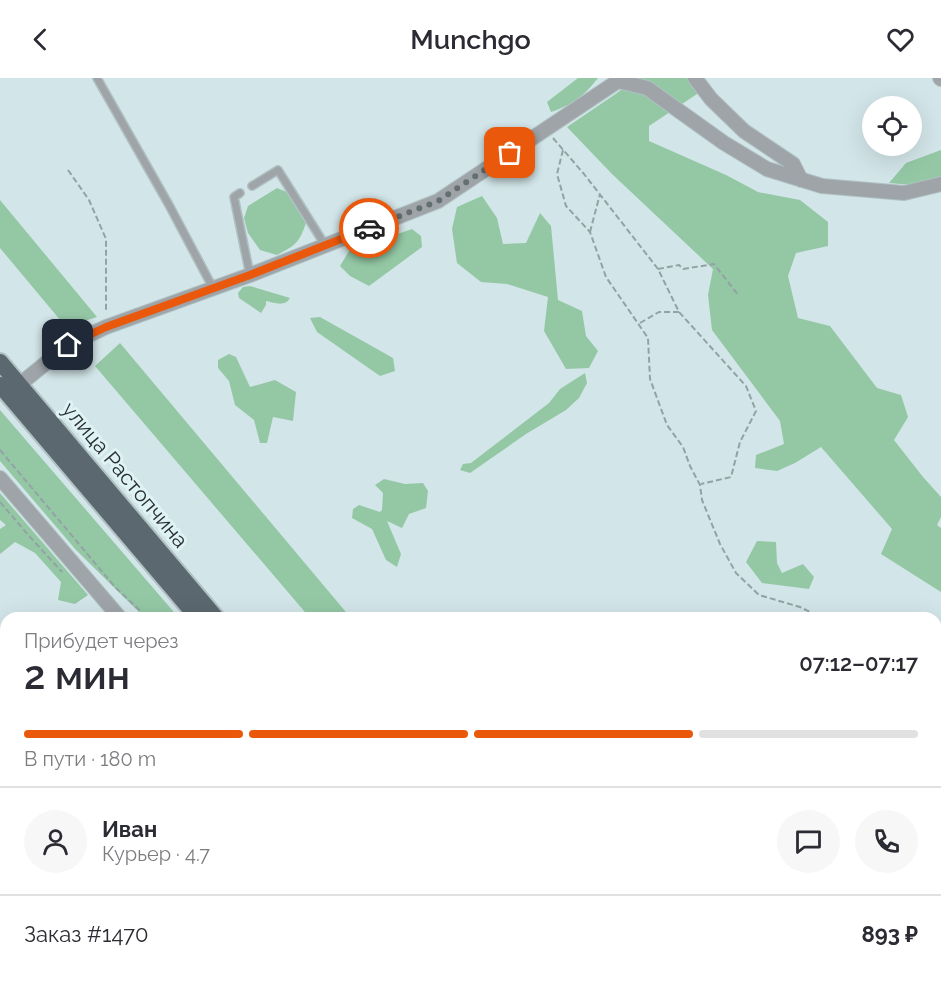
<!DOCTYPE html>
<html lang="ru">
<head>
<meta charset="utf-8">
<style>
	:root { --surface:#fff; --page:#f7f7f7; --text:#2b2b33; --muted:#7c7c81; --line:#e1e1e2; --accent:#ea580c }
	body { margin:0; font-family:Raleway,sans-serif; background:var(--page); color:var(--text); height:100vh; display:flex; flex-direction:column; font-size:22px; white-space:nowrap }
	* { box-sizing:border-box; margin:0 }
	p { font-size:20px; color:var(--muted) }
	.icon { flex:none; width:33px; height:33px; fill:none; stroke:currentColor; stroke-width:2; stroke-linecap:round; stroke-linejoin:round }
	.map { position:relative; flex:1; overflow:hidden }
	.drawer { position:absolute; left:0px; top:534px; width:942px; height:372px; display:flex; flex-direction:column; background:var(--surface); border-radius:18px 18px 0 0; box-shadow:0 6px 24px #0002 }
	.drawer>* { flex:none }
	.buttons { position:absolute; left:862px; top:18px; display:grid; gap:12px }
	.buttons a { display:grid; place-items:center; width:60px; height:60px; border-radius:50%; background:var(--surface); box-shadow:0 6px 24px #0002; font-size:30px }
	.pin { position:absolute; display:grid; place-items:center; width:51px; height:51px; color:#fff; margin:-26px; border-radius:12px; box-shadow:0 3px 9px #0006 }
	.courier { position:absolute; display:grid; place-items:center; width:60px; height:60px; margin:-30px; border:4px solid #ea580c; border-radius:50%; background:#fff; color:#222; box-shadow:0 2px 8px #0007 }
	.head em { font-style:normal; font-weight:600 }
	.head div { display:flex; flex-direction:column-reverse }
	.head { display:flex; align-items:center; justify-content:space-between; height:102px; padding:0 24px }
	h1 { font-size:39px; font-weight:600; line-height:45px }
	.bar { display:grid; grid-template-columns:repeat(4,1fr); gap:9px 6px; align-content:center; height:72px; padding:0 24px }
	.bar i { height:8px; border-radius:4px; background:var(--line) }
	.bar .active { background:var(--accent) }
	.bar p { grid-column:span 4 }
	.line { display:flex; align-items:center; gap:15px; padding:0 24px; border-top:2px solid var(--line) }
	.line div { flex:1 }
	.round { display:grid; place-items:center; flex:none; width:63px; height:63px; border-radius:32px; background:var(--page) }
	header { display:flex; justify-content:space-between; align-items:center; height:78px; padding:0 24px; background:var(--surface); font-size:27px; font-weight:600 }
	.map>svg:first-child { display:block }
	.green { fill:#94c8a5 }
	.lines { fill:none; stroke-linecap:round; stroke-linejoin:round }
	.service-casing { stroke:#b0c1c3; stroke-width:10 }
	.minor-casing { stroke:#b0c1c3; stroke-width:16 }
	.trunk-casing { stroke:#b0c1c3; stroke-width:20 }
	.path { stroke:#93a2a4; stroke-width:2; stroke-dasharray:6 3; stroke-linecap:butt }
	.service { stroke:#9ea4a8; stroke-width:7 }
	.minor { stroke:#9ea4a8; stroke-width:14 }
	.trunk { stroke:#5c6870; stroke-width:16 }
	.done { stroke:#646f71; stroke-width:6; stroke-dasharray:0 10.8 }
	.route { stroke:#ea580c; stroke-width:8 }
	.labels { text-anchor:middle; stroke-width:6; stroke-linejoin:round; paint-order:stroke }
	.street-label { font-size:21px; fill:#293031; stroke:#dff2f5 }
</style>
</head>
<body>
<header><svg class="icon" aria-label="back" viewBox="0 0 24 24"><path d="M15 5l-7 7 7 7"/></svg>Munchgo<svg class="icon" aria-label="heart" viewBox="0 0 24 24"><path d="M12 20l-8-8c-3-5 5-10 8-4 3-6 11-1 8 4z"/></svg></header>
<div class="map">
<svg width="941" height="906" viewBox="0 0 941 906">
	<rect width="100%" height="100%" fill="#d2e5e8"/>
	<!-- green -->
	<path class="green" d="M578,0H598C584,18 572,27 551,34L547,24Z
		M636,0H689L700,14L649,48V63L726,97L758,114L800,122L828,144V168L796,175L788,198L798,240L830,248L877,310L901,317L908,339L894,362L923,399L941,419V439L937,447L941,450V514L881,476L892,451L821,369L795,385L777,393L755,390L756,377L784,366L780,343L712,252L708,217L713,191L612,96L567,49L617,15Z
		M941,72V99L912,107L889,105L906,85Z
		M277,110L289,115L306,145C299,165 296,167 277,177L260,172L248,155L244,140L248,128Z
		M482,118L497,140L503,166L526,165L540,135L551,148L558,222L582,233L586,258L598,273L589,290L566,291L544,253L548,219L507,206L481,204L457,185L452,151L457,129Z
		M0,122L97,239L66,249L0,170Z
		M412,151L421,158L422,169L369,208L350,198L340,188L349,173Z
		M250,208L290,220C285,229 275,225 266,223V227L261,235L239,220L238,215L243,209Z
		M320,239L393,280L395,293L380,298L317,254L310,240Z
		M120,265L351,540H310L95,288Z
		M229,276L236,279L250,309L275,302L296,314L293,343L273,339L267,365H260L254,342L235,327L229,303L218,290V282Z
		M585,295L587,305L579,320L566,332L526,356L470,395L460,392L463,386L471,385L549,325L560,311Z
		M0,332L179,540H145L76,472L0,383Z
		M384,401L405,406L423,405L428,413L426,430L409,436L402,450L387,443L401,476L397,489L386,482L372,451L352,440L353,431L359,427L380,434L382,432L383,415L375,407Z
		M0,415L88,517L75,526L58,522L61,504L35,475L15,464L0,476V451L6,447L0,442Z
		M757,463L776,464L777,485L782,495L803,486L814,499L809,511L762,505L746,484Z
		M6,573V627L0,629V578Z
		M0,836L6,843V881L4,882L0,879Z
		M20,900H65L56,906H22L20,904Z
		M246,900H301L306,906H241Z"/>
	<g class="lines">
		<defs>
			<path id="service" d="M97,0L169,127L213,210
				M252,108L278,92L325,167
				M240,115L234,119L250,197"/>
			<path id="minor" d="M695,0L711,21L744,53L793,86L801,102
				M940,0L941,1
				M19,307L68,267L106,249L250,197L438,123L618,3L647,10L724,65L767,91L822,108L904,115L941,106
				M0,400L120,540
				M430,900L435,906"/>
			<path id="trunk" d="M0,284L216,540
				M0,307L198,540
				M504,900L509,906
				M521,900L526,906"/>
		</defs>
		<!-- service casing -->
		<use href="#service" class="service-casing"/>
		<!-- minor casing -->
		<use href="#minor" class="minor-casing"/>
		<!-- trunk casing -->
		<use href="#trunk" class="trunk-casing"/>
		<!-- path -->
		<path class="path" d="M553,60L584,96L658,191L679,234L746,308L756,333L740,364L731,399L701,406
			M563,72L557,96L566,128L590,154L606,199L648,260L650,301L667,347L683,369L690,388L700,407L702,422L720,466L736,495L759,517L800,529L822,540
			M68,92L89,122L106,161V234
			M590,154L600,116
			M658,191L679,187L683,191L714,186L739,218
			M640,245L659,234H679
			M0,372L115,509L148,540
			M0,424L30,459L62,494
			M936,614L941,620
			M0,673H5
			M936,729L941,716
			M0,737L6,734
			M936,744L941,749
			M0,886L6,890
			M882,900L885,906"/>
		<!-- service -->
		<use href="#service" class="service"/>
		<!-- minor -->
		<use href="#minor" class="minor"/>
		<!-- trunk -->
		<use href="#trunk" class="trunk"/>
	</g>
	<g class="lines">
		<!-- done -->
		<path class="done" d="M369,150L438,123L510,75"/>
		<!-- route -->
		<path class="route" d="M68,267L106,249L250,197L369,150"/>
	</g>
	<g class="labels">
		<!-- street labels -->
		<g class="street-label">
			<text transform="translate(125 397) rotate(50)" y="7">улица Растопчина</text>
		</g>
	</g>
</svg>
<div class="buttons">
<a><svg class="icon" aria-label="locate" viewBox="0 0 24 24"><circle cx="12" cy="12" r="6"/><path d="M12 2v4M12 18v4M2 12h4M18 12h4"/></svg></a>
</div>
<div class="pin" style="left:510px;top:75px;background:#ea580c"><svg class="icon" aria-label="bag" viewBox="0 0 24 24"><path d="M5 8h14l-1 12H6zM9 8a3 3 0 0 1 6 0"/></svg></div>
<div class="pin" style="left:68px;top:267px;background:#1f2937"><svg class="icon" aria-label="home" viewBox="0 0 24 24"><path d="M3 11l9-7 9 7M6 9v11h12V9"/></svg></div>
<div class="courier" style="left:369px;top:150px"><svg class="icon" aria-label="car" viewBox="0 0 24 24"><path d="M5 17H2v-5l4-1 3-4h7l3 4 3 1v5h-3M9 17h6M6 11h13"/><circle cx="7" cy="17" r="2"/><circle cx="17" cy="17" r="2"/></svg></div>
<section class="drawer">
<div class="head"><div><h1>2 мин</h1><p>Прибудет через</p></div><em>07:12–07:17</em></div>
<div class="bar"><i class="active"></i><i class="active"></i><i class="active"></i><i></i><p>В пути · 180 m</p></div>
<div class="line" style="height:108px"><a class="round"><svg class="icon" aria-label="person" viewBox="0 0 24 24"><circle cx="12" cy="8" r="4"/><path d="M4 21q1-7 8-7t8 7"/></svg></a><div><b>Иван</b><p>Курьер · 4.7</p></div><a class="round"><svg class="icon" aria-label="chat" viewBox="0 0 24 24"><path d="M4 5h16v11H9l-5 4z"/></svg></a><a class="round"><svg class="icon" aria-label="phone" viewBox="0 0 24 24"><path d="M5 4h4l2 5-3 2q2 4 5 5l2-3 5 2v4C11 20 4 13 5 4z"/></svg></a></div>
<div class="line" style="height:78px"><div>Заказ #1470</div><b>893 ₽</b></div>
</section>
</div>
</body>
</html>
